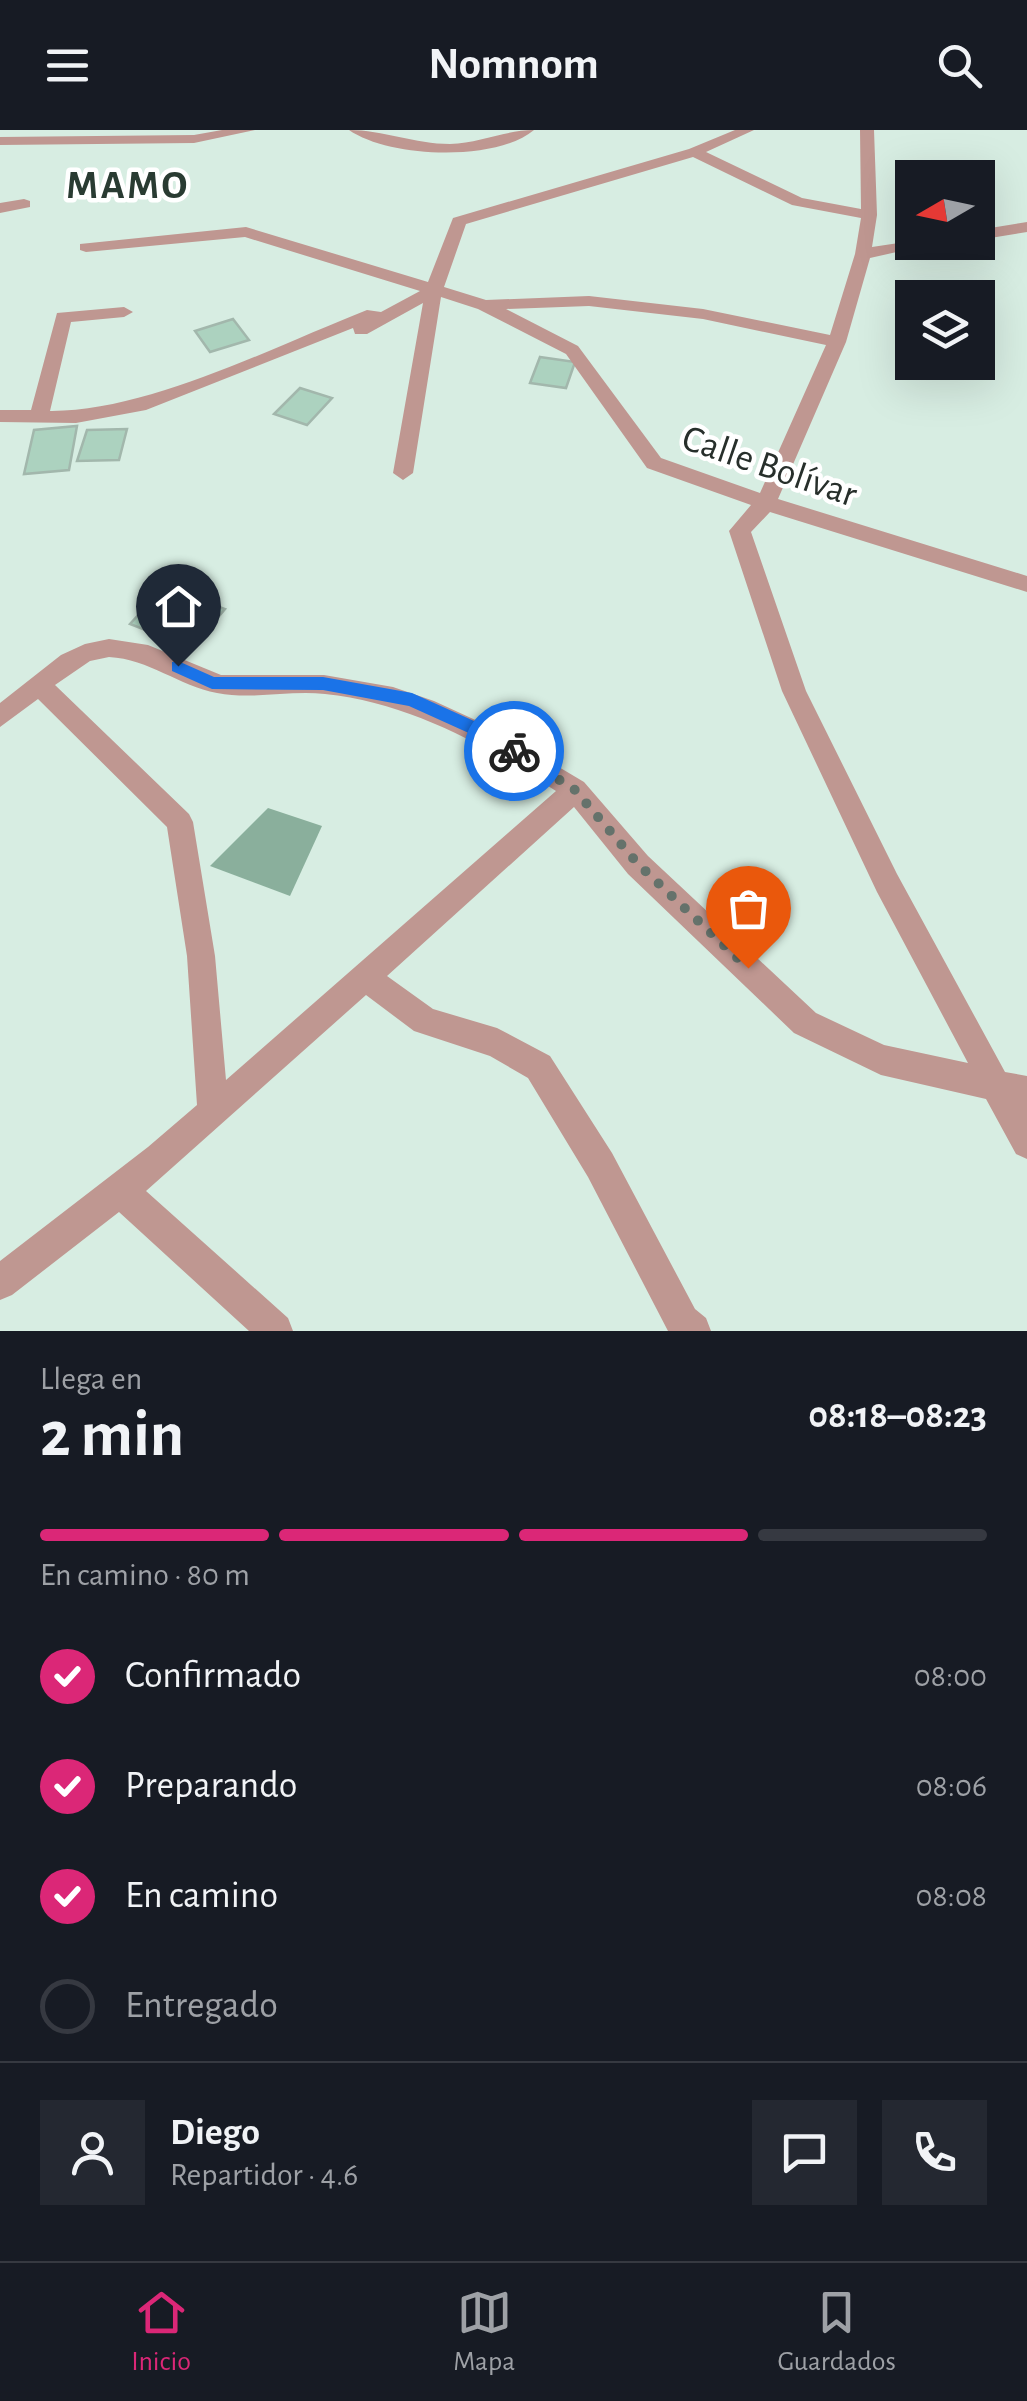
<!DOCTYPE html>
<html lang="es">
<head>
<meta charset="utf-8">
<style>
	:root { --surface:#171b24; --page:#242831; --text:#f1f3f6; --muted:#9ea1a6; --line:#363941; --accent:#db2777 }
	body { margin:0; font-family:"Alegreya Sans",sans-serif; background:var(--page); color:var(--text); height:100vh; display:flex; flex-direction:column; font-size:38px; white-space:nowrap }
	* { box-sizing:border-box; margin:0 }
	p { font-size:32px; color:var(--muted) }
	.icon { flex:none; width:55px; height:55px; fill:none; stroke:currentColor; stroke-width:2; stroke-linecap:round; stroke-linejoin:round }
	.map { position:relative; height:1201px; overflow:hidden }
	.sheet { display:flex; flex-direction:column; background:var(--surface); flex:1 }
	.sheet>* { flex:none }
	.needle { width:65px; rotate:261deg }
	.controls { position:absolute; left:895px; top:30px; display:grid; gap:20px }
	.controls a { display:grid; place-items:center; width:100px; height:100px; border-radius:0px; background:var(--surface); box-shadow:0 10px 40px #0002; font-size:50px }
	.pin { position:absolute; display:grid; place-items:center; width:85px; height:85px; color:#fff; margin:-102px -42px; border-radius:50% 50% 50% 0; rotate:-45deg; box-shadow:0 0 10px #0007 }
	.pin .icon { rotate:45deg }
	.courier { position:absolute; display:grid; place-items:center; width:100px; height:100px; margin:-50px; border:8px solid #1a73e8; border-radius:50%; background:#fff; color:#222; box-shadow:0 2px 12px #0007 }
	.summary em { font-style:normal; font-weight:700 }
	.summary div { display:flex; flex-direction:column-reverse }
	.summary { display:flex; align-items:center; justify-content:space-between; height:170px; padding:0 40px }
	h1 { font-size:65px; font-weight:700; line-height:75px }
	.bar { display:grid; grid-template-columns:repeat(4,1fr); gap:15px 10px; align-content:center; height:120px; padding:0 40px }
	.bar i { height:12px; border-radius:8px; background:var(--line) }
	.bar .on { background:var(--accent) }
	.bar p { grid-column:span 4 }
	.line { display:flex; align-items:center; gap:25px; padding:0 40px; border-top:2px solid var(--line) }
	.line div { flex:1 }
	.round { display:grid; place-items:center; flex:none; width:105px; height:105px; border-radius:0px; background:var(--page) }
	ol { padding:0 40px; list-style:none }
	li { display:flex; align-items:center; gap:30px; height:110px }
	li p { margin-inline-start:auto }
	li .icon { padding:10px; border-radius:50%; background:var(--accent); color:#fff; stroke-width:4 }
	li:last-child { color:var(--muted) }
	li i { width:55px; height:55px; border:5px solid var(--line); border-radius:50% }
	header { display:flex; justify-content:space-between; align-items:center; height:130px; padding:0 40px; background:var(--surface); font-size:45px; font-weight:700 }
	.dock { display:flex; justify-content:space-around; align-items:center; height:140px; border-top:2px solid var(--line); background:var(--surface); font-size:28px; color:var(--muted) }
	.dock a { display:grid; justify-items:center; gap:5px }
	.dock .on { color:var(--accent) }
	.map>svg:first-child { display:block }
	.water { fill:#8aaf9c }
	.building { fill:#acd2bf; stroke:#a2b7ac; stroke-width:2.5 }
	.lines { fill:none; stroke-linecap:round; stroke-linejoin:round }
	.minor { fill:#bf9791; fill-rule:evenodd }
	.route { fill:#1a73e8 }
	.done { stroke:#65726b; stroke-width:10; stroke-dasharray:0 18 }
	.labels { text-anchor:middle; stroke-width:9; stroke-linejoin:round; paint-order:stroke }
	.street-label { font-size:38px; fill:#272f2b; stroke:#fff }
	.far-district-label { font-size:40px; font-weight:bold; letter-spacing:2.5px; fill:#293b32; stroke:#fff }
</style>
</head>
<body>
<header><svg class="icon" aria-label="menu" viewBox="0 0 24 24"><path d="M4 6h16M4 12h16M4 18h16"/></svg>Nomnom<svg class="icon" aria-label="search" viewBox="0 0 24 24"><circle cx="10" cy="10" r="6"/><path d="M15 15l6 6"/></svg></header>
<div class="map">
<svg width="1027" height="1201" viewBox="0 0 1027 1201">
	<rect width="100%" height="100%" fill="#d7ede2"/>
	<!-- water -->
	<path class="water" d="M268,678L322,696L290,766L210,736Z"/>
	<!-- building -->
	<path class="building" d="M233,189L249,210L210,222L195,201Z
		M540,227L575,232L566,258L530,253Z
		M300,258L332,268L307,295L274,284Z
		M77,296L69,340L24,344L34,300Z
		M127,299L119,330L77,331L87,300Z
		M164,457L225,479L192,518L130,494Z"/>
	<g class="lines">
		<!-- minor -->
		<path class="minor" d="M222,0H255L194,13L0,15V7L194,5Z
			M349,0C383,0 415,14 450,14C480,13 506,0 534,0C496,32 389,28 349,0Z
			M735,0H754L706,22L802,68L861,79L860,0H874L877,85L872,117L912,111L941,112L870,128L846,212L778,369L1027,446V462L770,382L751,402L806,561L897,744L1005,942L1027,946V1029L1016,1024L986,969L881,945L794,903L628,744L574,677L387,846L433,879L497,898L550,926L612,1023L695,1179L706,1188L711,1201H668L588,1047L528,948L490,926L414,901L366,865L146,1061L288,1188L293,1201H249L119,1082L12,1165L0,1170V1131L148,1017L197,975L187,826L167,697L38,569L0,597V573L61,525L85,514L109,509L148,515L221,545H324L393,557L434,571L495,599L584,652L648,726L816,883L884,915L968,933L877,762L782,561L729,401L751,375L647,338L566,224L478,179L441,167L413,343L403,350L393,343L423,173L367,204H355L353,198L146,280L76,293L0,292V280H31L57,183L124,177L133,182L124,187L71,192L50,281C147,282 275,216 367,180L381,182L420,161L245,107L86,122L80,120V114L246,97L428,152L453,88L689,19ZM693,27L792,75L861,88L855,124L830,205L703,179L589,166L486,170L444,157L466,94ZM589,176L703,189L826,215L760,363L661,328L578,216L506,179ZM109,527C149,529 179,556 217,563C253,570 289,560 325,564C411,573 484,615 556,661L226,950L215,826L193,692L189,684L55,555L90,531Z
			M24,69L30,71V77L0,83V73Z
			M1027,92V102L978,110V100Z"/>
	</g>
	<!-- route -->
	<path class="route" d="M178,531L214,547H323L412,563L494,600L522,621L520,626H508L482,609L409,576L323,560L212,559L172,541V532Z"/>
	<g class="lines">
		<!-- done -->
		<path class="done" d="M514,621L575,660L638,734L748,838"/>
	</g>
	<g class="labels">
		<!-- street labels -->
		<g class="street-label">
			<text transform="translate(770 335) rotate(19)" y="13">Calle Bolívar</text>
		</g>
		<!-- far-district labels -->
		<g class="far-district-label">
			<text x="128" y="68">MAMO</text>
		</g>
	</g>
</svg>
<div class="controls">
<a><svg class="needle" viewBox="-14 -14 28 28"><path d="M0-13l5 13h-10z" fill="#e53935"/><path d="M0 13l5-13h-10z" fill="#9ea1a6"/></svg></a>
<a><svg class="icon" aria-label="layers" viewBox="0 0 24 24"><path d="M12 4l9 5-9 5-9-5zM3 14l9 5 9-5"/></svg></a>
</div>
<div class="pin" style="left:748px;top:838px;background:#ea580c"><svg class="icon" aria-label="bag" viewBox="0 0 24 24"><path d="M5 8h14l-1 12H6zM9 8a3 3 0 0 1 6 0"/></svg></div>
<div class="pin" style="left:178px;top:536px;background:#1f2937"><svg class="icon" aria-label="home" viewBox="0 0 24 24"><path d="M3 11l9-7 9 7M6 9v11h12V9"/></svg></div>
<div class="courier" style="left:514px;top:621px"><svg class="icon" aria-label="bike" viewBox="0 0 24 24"><circle cx="6" cy="16" r="4"/><circle cx="18" cy="16" r="4"/><path d="M6 16l4-8h5l3 8M10 8l3 8H6M13 5h3"/></svg></div>
</div>
<section class="sheet">
<div class="summary"><div><h1>2 min</h1><p>Llega en</p></div><em>08:18–08:23</em></div>
<div class="bar"><i class="on"></i><i class="on"></i><i class="on"></i><i></i><p>En camino · 80 m</p></div>
<ol>
<li><svg class="icon" aria-label="check" viewBox="0 0 24 24"><path d="M5 12l5 5 9-10"/></svg>Confirmado<p>08:00</p></li>
<li><svg class="icon" aria-label="check" viewBox="0 0 24 24"><path d="M5 12l5 5 9-10"/></svg>Preparando<p>08:06</p></li>
<li><svg class="icon" aria-label="check" viewBox="0 0 24 24"><path d="M5 12l5 5 9-10"/></svg>En camino<p>08:08</p></li>
<li><i></i>Entregado</li>
</ol>
<div class="line" style="height:180px"><a class="round"><svg class="icon" aria-label="person" viewBox="0 0 24 24"><circle cx="12" cy="8" r="4"/><path d="M4 21q1-7 8-7t8 7"/></svg></a><div><b>Diego</b><p>Repartidor · 4.6</p></div><a class="round"><svg class="icon" aria-label="chat" viewBox="0 0 24 24"><path d="M4 5h16v11H9l-5 4z"/></svg></a><a class="round"><svg class="icon" aria-label="phone" viewBox="0 0 24 24"><path d="M5 4h4l2 5-3 2q2 4 5 5l2-3 5 2v4C11 20 4 13 5 4z"/></svg></a></div>
</section>
<nav class="dock">
<a class="on"><svg class="icon" aria-label="home" viewBox="0 0 24 24"><path d="M3 11l9-7 9 7M6 9v11h12V9"/></svg>Inicio</a>
<a><svg class="icon" aria-label="map" viewBox="0 0 24 24"><path d="M3 6l6-2 6 2 6-2v14l-6 2-6-2-6 2zM9 4v14M15 6v14"/></svg>Mapa</a>
<a><svg class="icon" aria-label="saved" viewBox="0 0 24 24"><path d="M7 4h10v16l-5-4-5 4z"/></svg>Guardados</a>
</nav>
</body>
</html>
